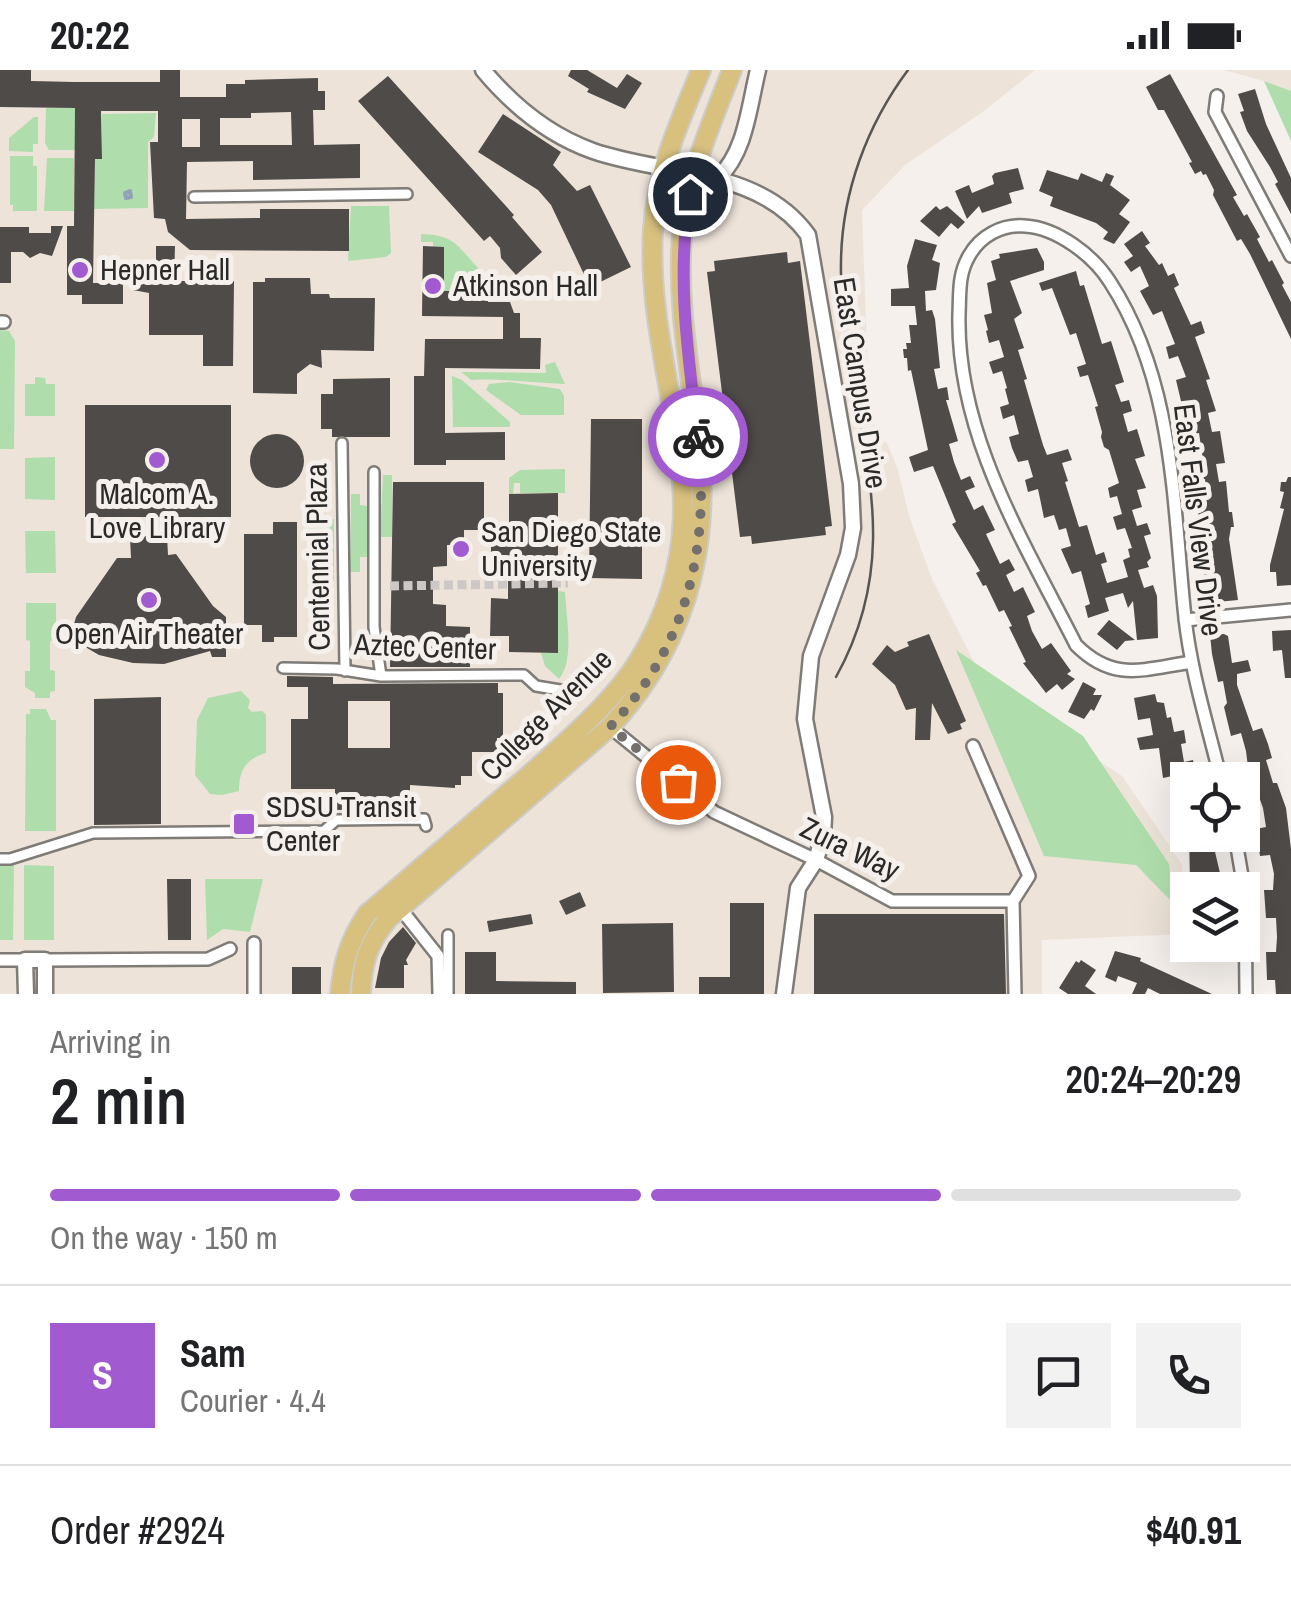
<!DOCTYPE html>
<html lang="en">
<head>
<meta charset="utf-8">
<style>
	:root { --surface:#fff; --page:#f2f2f2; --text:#202124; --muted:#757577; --line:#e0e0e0; --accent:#a15acf }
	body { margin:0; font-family:"Archivo Narrow",sans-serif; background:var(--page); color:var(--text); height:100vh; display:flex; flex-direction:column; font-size:38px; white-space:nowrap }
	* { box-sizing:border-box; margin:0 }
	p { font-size:32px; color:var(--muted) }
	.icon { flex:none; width:55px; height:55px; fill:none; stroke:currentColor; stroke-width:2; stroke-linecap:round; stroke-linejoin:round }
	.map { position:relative; height:924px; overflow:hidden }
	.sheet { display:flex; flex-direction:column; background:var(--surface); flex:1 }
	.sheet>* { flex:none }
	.fabs { position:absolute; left:1170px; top:692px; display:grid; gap:20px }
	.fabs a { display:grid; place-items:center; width:90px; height:90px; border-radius:0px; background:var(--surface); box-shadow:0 10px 40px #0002; font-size:50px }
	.pin { position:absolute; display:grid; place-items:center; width:85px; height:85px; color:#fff; margin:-42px; border:5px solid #fff; border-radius:50%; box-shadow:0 2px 10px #0007 }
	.courier { position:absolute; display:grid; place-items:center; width:100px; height:100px; margin:-50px; border:8px solid #a15acf; border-radius:50%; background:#fff; color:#222; box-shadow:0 2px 12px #0007 }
	.overview em { font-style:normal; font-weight:600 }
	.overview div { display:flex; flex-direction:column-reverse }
	.overview { display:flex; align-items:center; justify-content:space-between; height:170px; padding:0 50px }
	h1 { font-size:65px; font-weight:600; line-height:75px }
	.bar { display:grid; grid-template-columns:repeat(4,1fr); gap:15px 10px; align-content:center; height:120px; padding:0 50px }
	.bar i { height:12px; border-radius:8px; background:var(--line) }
	.bar .on { background:var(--accent) }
	.bar p { grid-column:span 4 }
	.line { display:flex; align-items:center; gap:25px; padding:0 50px; border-top:2px solid var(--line) }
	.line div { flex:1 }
	.round { display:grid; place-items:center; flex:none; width:105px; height:105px; border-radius:0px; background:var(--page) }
	.status { display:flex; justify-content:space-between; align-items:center; height:70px; padding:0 50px; background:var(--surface); direction:ltr }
	.status svg { height:28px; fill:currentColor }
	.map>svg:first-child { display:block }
	.built { fill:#ede3d9 }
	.green { fill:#afdeac }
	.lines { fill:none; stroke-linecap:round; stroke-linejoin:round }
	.stream { stroke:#93a2ba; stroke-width:4 }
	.building { fill:#4f4b48; fill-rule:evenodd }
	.pedestrian-tunnel { stroke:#cdc8c5; stroke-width:9; stroke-dasharray:9 4.5; stroke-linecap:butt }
	.pedestrian-casing { stroke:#7f7b77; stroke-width:14 }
	.minor-casing { stroke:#7f7b77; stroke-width:16 }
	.tertiary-casing { stroke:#7f7b77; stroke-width:19 }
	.primary-casing { stroke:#cccccb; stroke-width:22 }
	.pedestrian { stroke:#fff; stroke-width:9 }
	.minor { stroke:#fff; stroke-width:11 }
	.tertiary { stroke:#fff; stroke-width:14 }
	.primary { stroke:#d8c17f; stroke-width:18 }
	.tram { stroke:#585654; stroke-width:2.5 }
	.done { stroke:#726f6d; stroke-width:10; stroke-dasharray:0 18 }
	.route { stroke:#a15acf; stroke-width:12 }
	.poi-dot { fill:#a15acf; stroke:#f5f0ec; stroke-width:4 }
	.labels { text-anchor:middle; stroke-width:10; stroke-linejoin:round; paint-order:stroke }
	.poi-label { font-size:30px; fill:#2b2a28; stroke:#f5f0ec; text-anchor:start }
	.street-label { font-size:30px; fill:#2b2a28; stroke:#f5f0ec }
</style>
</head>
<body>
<div class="status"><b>20:22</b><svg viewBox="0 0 49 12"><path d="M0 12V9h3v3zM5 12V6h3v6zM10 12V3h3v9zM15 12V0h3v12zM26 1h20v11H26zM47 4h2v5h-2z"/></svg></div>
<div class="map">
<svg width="1291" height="924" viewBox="0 0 1291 924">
	<rect width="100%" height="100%" fill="#f5f0ec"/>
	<!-- built -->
	<path class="built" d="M0,0H1035L984,41L905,95L862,140L869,335L877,365L887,373L898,400L910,449L932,509L978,600L1031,646L1122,706L1182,794L1183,864L1042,870V924H0Z
		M1224,0H1291V21L1264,11Z"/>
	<!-- green -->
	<path class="green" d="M1264,11L1291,21V71Z
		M46,38H75V80H49L45,73Z
		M156,43L154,67L148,72V138L94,139L95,89L102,88V44Z
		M34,47H38V74H33V82L9,81V68Z
		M10,86H33V96H37V141H13V135H10Z
		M47,88H74V141H44Z
		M351,136H389L391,183L386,187L348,191Z
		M421,164C454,165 457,175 478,198V211L466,221L444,226V177H433V172H421Z
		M0,260L9,261L15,271L14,379H0Z
		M555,292L565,314C532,313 504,308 471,310L461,302L546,303L545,295Z
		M452,306L462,310L510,352V357H453Z
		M35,307L45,308L46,314H55V346H25V314H35Z
		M509,312L560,319L564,326V345H521L486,320L489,314Z
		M55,387V430L25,429V388Z
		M565,399V423H520V413H514L513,424H509V408L520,400Z
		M383,405H392V467H380Z
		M351,424H360V435L367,436V487H360V502H350Z
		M309,449H334V511H309Z
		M25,461H55L56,503H26Z
		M309,521H333V557H309Z
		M558,521L565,522C566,547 575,590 559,609L545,596L541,583L558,582Z
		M26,533H56V570L50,571V600L55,601V621L50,622V628H35V623L25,617V601H30V571L26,570Z
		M956,580L1083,666L1169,794L1174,834L1136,795L1044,786Z
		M241,621L250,630L248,638L252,642L262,641L266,645V683C246,689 239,700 239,721L222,725L210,724L195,705L197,650L208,628Z
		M30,639H46L51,650H56V761H25L26,644H30Z
		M0,795H14L13,870H0Z
		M24,795L54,796V870H24Z
		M205,809H263L250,862L223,859L207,870Z"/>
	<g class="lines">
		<!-- stream -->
		<path class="stream" d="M130,121L131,127L126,128L125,123Z"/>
	</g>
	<!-- building -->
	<path class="building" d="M0,0H31V11L75,12H160V0H180V27H226V14H245V10L318,8V21H325V40H313L314,75L360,74V108L253,110V91L187,92L186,149L260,148V139H349V181L190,180L168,162L165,149L154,148L150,72H158V41H101L102,89H95L93,213H123V234H82V225H67V156H74L75,38L0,37ZM291,42L292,75H220V48H251V43ZM182,49H200V77H182Z
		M571,0H587L617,18L627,4L642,13L625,39L587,22L589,19L568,6Z
		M1170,4L1237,125L1233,127L1244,146L1247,144L1260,167L1257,169L1269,192L1272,190L1284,213L1282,215L1291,232V269L1250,184L1241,169L1237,171L1213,125L1214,120L1206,104L1203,105L1201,101L1195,104L1189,93L1192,92L1164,40H1158L1146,17Z
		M388,6L514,145L512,147L542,182L516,205L501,188L500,178L490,166L484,171L358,31Z
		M1255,19L1266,54L1291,108V144L1275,114L1278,112L1270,97L1247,61L1240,42L1244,41L1238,24Z
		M503,44L561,82L553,95L577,121L590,115L631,197L590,217L551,135L538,120L478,82Z
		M1018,98L1024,119L1009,123L1012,133L982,143L979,136L967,149L955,121L969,115L972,123L994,114L992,106L995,103Z
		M1047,100L1078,110L1081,103L1102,112L1106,103L1114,106L1110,115L1130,130L1119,144L1130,152L1114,174L1103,169L1108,162L1096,153L1050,136L1053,127L1039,121Z
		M936,136L940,140L947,136L965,152L958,159L951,153L939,167L920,151Z
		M51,156H63L52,186L40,183L30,188L23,182H11V213H0V157H29V163H51Z
		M1142,161L1150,173L1145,176L1159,195L1162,193L1168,206L1174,203L1179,215L1174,218L1191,255L1201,251L1205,263L1195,267L1210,309L1206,310L1216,341L1208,343L1212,362L1220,361L1225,393L1216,394L1219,412L1226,411L1229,442H1232L1234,457H1231L1229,469L1238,530L1217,532L1215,517L1205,518L1204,502H1201L1200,490L1210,489L1208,471L1200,472L1198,437L1203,436L1200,429L1207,428L1205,409L1196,410L1194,398L1204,397L1199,363L1189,365L1176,310L1186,307L1178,286L1169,289L1166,277L1175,274L1162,241L1153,245L1140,221L1149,216L1140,196L1131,202L1124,192L1133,186L1124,174Z
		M915,169L937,175L932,190L940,193L936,220L925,221L926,241L932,240L935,249L940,298L934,299L938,319L947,317L949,330H946L958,371L949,374L954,392L961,410L970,406L975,417L965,421L974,440L983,435L995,460L986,464L1000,494L1009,489L1015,500L1006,505L1014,522L1023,517L1035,542L1027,546L1032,561L1042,579L1051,573L1071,601L1067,604L1075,609L1062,620L1057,614L1046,623L1023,593L1026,592L1009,557L1012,556L1004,540L999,542L986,515L983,516L976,503L980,501L952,454L956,452L933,396L914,402L909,387L928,380L911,300L908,301L907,288H904L903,279H907L906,273H911L909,255H917L915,236H891V219L909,218L907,196Z
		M156,176H175L174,211H234L233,296H203V265H149V223L133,220V205H156Z
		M423,176L444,177V221H466V211H488V232H510L514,243H520V268H541L540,299L445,298V363L505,362V390H446V395H414V306H424L425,269H503V247L422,246Z
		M1037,178L1044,192V200L1010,211L1022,243L1014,249L1024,278L1018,280L1027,309L1024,310L1043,375L1047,385L1068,379L1072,390L1062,393L1068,411L1065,412L1079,457L1087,455L1096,485L1104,482L1107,492L1101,494L1107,513L1128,507L1123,490L1130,487L1128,479L1132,478L1125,458L1117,460L1113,447L1122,444L1117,426L1110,428L1108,418L1119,413L1109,380L1104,377L1101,367L1102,362L1095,337L1098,336L1088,305L1080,307L1077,297L1086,294L1076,263L1070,265L1052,218L1042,221L1039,213L1076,201L1080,216L1084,215L1102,274L1111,271L1124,312L1115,315L1121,332L1129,330L1132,341L1123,344L1128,362L1137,359L1145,386L1135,389L1146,418L1137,420L1142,437L1132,440L1137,456L1147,453L1151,464L1144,466L1151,488L1147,492L1149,497L1138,500L1144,518L1153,515L1157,526L1158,568L1137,570L1133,531L1128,538L1123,523L1105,528L1109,541L1088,548L1085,536L1090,534L1081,501L1072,504L1061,479L1071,476L1066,458L1059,460L1054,445L1044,448L1038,419L1028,422L1025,410L1033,407L1028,390L1018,392L1012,378L1009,367L1019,364L1014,345L1003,349L1000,337L1009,334L1005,319L1007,318L1002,301L993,304L989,292L1004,287L999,270L989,273L986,261L988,260L984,245L992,243L987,213L996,210L991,191L1000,188L999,184Z
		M787,182L788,193L800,191L832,456L825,457L826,465L752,474L751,466L740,467L707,202L715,201L714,191Z
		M265,208H310L311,224H329L330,228H375L374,281L321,280L322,298L310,294L297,304V324L253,323V212H265Z
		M390,308V367H332V359H321V324H333V309Z
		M85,335H231V447H85Z
		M591,349H642V509L589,508Z
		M250 391a27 27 0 1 1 54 0a27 27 0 1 1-54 0Z
		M1288,407H1291V515L1277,516L1276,502H1270V495L1284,439L1280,438L1284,422L1280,421L1281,412H1286Z
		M393,412H484V460H464V475H447V496L433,497V534L446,535V556L470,557V597H390Z
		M558,423V583L509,582V566H490L491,528L508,529V503H491V467H509V424Z
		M273,452H297V567H274V572H262V555H244V464H273Z
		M167,465L168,485L176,484L213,536L226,547V587H212L210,581L164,594L133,593L99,585L70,568L76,547L117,488H131L130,467Z
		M1109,550L1135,570L1125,571L1117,580L1097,564Z
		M1291,560V608H1285L1282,580L1273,581L1272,561Z
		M929,564L966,651L960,654L962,659L948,664L932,633L930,670H915L916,638L906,640L895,615L872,594L887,575L895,582L909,576L907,572Z
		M1224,564L1228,566L1232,593L1248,590L1251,601L1237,604V615L1253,661L1262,658L1268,674L1272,688L1266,690L1273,713H1277L1286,738L1291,779V924H1276L1275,910H1267L1266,882H1276L1277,867L1276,848H1266L1264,820H1273L1274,804L1270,785L1260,786L1256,759L1266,757L1263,738L1258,724L1248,726L1241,699L1248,697L1246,681L1241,663L1231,666L1224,637L1227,633L1223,611L1218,612L1212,584L1210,565Z
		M287,606L333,607V614L498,613V623H503V668H497V682H472V706H461V715H455V718L410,715V739L335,740V719H291V649H308V617H287ZM348,631H390V678H348Z
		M1083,612L1096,619L1093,625H1102L1094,641L1091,639L1084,649L1068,642Z
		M1155,624L1157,632L1164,633L1167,648L1171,647L1174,662L1184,660L1186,673L1181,674L1184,692L1193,690L1196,710H1188V762L1173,763L1172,753H1178L1176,736L1180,735L1177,705L1163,708L1159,678L1140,680L1137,668L1153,665L1150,648L1138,650L1134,628Z
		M161,627V754L94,755V629Z
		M1189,765H1211L1220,803V820L1202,819L1201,811H1190Z
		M167,809H191V870H168Z
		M580,822L586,836L566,845L559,831Z
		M730,833H764V924H699V907H730Z
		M531,844L533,854L489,862L487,851Z
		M814,844H1004L1006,924H814Z
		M673,853L674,922L603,923L602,854Z
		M403,857L416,873L406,890L408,895H404V918H375L381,888L389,872Z
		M1115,881L1141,888L1140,891L1212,924H1160L1148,918L1145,924H1132L1137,913L1118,906L1116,912L1105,907Z
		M465,882H496V911L576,912V924H465Z
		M1081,890L1096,900L1085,916L1096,924H1068L1059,918L1076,891L1079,893Z
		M292,897H321V924H292Z"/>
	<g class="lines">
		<!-- pedestrian-tunnel -->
		<path class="pedestrian-tunnel" d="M390,516L568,513"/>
		<defs>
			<path id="pedestrian" d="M194,127L407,124
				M342,373L345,601
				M374,402V557L381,606
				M283,598L337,599L381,606L524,605L536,616L560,620
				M0,789H10L93,763L324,761L336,750L424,749L426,756
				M448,924V865"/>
			<path id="minor" d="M1217,26L1215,42L1291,186
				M0,252H4
				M1185,550L1291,540
				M1192,592C1144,599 1114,613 1076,575C1024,472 956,364 959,244C960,223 958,205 969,186C980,166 1002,154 1025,156C1057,158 1093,185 1110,212C1175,312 1173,435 1185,548C1191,603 1208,656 1221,710
				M610,657L714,742L816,790L892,831H1013L1015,924
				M973,676L1029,806L1013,831
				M1235,765L1245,824L1246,924
				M400,838L438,886L439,924
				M254,873V924
				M0,890H25
				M45,890L208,889L230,879"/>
			<path id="tertiary" d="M483,0C513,36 548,65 593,81C664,106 759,97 808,165L851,414L853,458L848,485L811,586L805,649L824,747L823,766L816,790L798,818L784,924
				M718,108C746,82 749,36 758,0
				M26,924L25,890H45V924"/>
			<path id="primary" d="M340,924C343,892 349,871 367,844C421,798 475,752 529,705C566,672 613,632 639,590C734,436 644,316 653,159C657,101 679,53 701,0
				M361,924C362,893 368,873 388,849L610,657C681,580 709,490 700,385C693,313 676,240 682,166C687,108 711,54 732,0"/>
		</defs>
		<!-- pedestrian casing -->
		<use href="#pedestrian" class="pedestrian-casing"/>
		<!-- minor casing -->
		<use href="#minor" class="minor-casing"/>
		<!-- tertiary casing -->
		<use href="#tertiary" class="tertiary-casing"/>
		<!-- primary casing -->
		<use href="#primary" class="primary-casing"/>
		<!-- pedestrian -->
		<use href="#pedestrian" class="pedestrian"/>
		<!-- minor -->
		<use href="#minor" class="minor"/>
		<!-- tertiary -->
		<use href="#tertiary" class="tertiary"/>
		<!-- primary -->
		<use href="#primary" class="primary"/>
		<!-- tram -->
		<path class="tram" d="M836,607C918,459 838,341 841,191C842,122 867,55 908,0"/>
	</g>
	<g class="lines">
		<!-- done -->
		<path class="done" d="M678,712L610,657C688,574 710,478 698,367"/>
		<!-- route -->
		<path class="route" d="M690,124C676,206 688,285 698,367"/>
	</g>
	<!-- markers -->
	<g class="poi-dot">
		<circle cx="80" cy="200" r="10"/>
		<circle cx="433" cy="216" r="10"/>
		<circle cx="157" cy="390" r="10"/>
		<circle cx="461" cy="479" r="10"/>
		<circle cx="149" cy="530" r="10"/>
		<rect x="232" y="742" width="24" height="24" rx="5"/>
	</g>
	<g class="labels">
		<!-- poi labels -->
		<g class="poi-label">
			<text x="100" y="210">Hepner Hall</text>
			<text x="453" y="226">Atkinson Hall</text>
			<text x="157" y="434" text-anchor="middle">Malcom A.<tspan x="157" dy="34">Love Library</tspan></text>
			<text x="481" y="472">San Diego State<tspan x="481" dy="34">University</tspan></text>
			<text x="149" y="574" text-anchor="middle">Open Air Theater</text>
			<text x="266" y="747">SDSU Transit<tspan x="266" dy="34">Center</tspan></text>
		</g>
		<!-- street labels -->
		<g class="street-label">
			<text transform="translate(860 313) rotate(81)" y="10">East Campus Drive</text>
			<text transform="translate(1198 450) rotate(83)" y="10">East Falls View Drive</text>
			<text transform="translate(318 487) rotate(-91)" y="10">Centennial Plaza</text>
			<text transform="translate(425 577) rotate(2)" y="10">Aztec Center</text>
			<text transform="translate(546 645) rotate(-45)" y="10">College Avenue</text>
			<text transform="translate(850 779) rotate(26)" y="10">Zura Way</text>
		</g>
	</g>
</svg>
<div class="fabs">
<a><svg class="icon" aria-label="locate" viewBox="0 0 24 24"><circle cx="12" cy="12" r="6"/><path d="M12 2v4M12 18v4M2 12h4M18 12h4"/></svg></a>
<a><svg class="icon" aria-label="layers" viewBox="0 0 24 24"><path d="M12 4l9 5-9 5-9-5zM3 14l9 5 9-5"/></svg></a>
</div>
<div class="pin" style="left:678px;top:712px;background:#ea580c"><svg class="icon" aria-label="bag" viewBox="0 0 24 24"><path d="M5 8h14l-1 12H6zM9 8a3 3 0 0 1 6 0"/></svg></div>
<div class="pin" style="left:690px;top:124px;background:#1f2937"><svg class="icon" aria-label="home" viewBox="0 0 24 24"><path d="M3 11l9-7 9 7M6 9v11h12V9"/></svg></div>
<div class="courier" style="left:698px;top:367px"><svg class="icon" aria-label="bike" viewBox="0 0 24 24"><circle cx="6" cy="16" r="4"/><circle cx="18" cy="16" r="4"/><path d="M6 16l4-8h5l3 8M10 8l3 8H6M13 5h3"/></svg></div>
</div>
<section class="sheet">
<div class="overview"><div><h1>2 min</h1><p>Arriving in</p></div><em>20:24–20:29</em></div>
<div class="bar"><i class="on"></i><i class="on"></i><i class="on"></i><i></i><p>On the way · 150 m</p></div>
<div class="line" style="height:180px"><b class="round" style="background:var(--accent);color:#fff">S</b><div><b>Sam</b><p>Courier · 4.4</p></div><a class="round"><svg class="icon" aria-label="chat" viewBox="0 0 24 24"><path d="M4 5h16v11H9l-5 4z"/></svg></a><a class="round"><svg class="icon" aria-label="phone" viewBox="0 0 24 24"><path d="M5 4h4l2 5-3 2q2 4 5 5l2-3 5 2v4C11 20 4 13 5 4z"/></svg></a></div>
<div class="line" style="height:130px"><div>Order #2924</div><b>$40.91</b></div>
</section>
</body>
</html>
